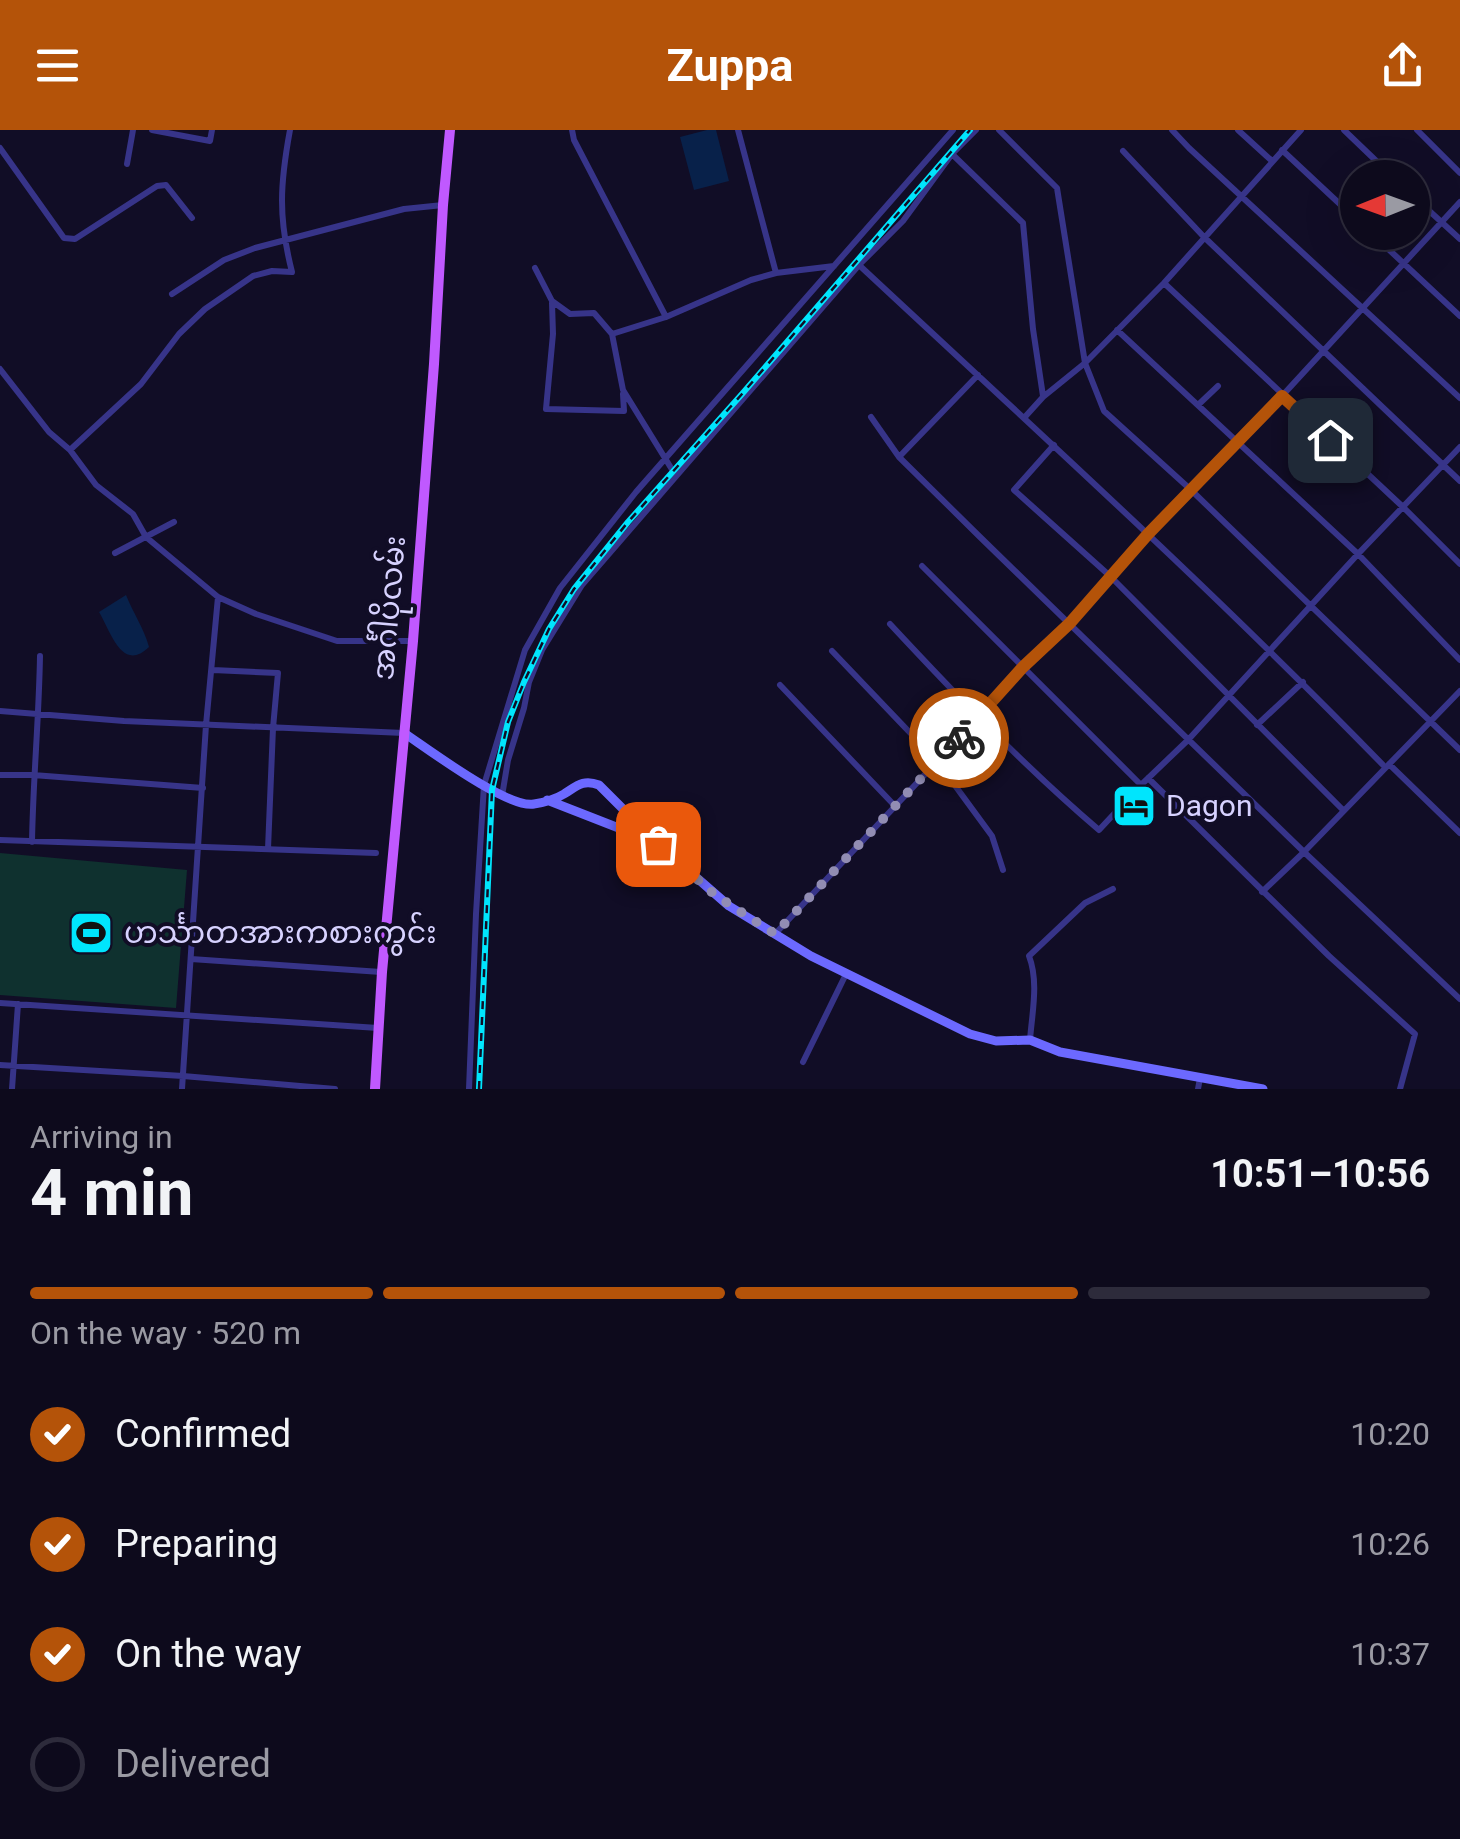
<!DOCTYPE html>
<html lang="en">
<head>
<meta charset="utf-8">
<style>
	:root { --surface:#0d0a1c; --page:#1b1829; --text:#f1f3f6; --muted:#9a9aa3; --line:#2d2b3b; --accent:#b45309 }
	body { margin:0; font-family:Roboto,"Noto Sans Myanmar",sans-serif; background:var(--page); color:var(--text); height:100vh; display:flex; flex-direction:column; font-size:38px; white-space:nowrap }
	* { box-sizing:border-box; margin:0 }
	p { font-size:32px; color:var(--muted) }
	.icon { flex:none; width:55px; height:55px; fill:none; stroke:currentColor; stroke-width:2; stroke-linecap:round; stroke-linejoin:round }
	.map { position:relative; height:959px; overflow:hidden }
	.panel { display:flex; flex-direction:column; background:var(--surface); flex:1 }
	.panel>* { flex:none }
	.needle { width:65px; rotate:269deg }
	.buttons { position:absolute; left:1340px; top:30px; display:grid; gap:20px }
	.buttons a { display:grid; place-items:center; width:90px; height:90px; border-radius:50%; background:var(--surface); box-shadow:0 10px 40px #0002,0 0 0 2px var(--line); font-size:50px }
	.pin { position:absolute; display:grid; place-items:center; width:85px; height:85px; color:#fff; margin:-42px; border-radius:20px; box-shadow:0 5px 15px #0006 }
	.courier { position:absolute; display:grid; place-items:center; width:100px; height:100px; margin:-50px; border:8px solid #b45309; border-radius:50%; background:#fff; color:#222; box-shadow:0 2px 12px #0007 }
	.headline em { font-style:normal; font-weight:700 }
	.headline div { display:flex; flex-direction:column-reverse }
	.headline { display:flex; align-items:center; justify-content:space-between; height:170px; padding:0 30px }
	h1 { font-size:65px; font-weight:700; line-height:75px }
	.bar { display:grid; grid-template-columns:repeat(4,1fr); gap:15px 10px; align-content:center; height:120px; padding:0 30px }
	.bar i { height:12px; border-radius:8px; background:var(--line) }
	.bar .current { background:var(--accent) }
	.bar p { grid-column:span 4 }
	ol { padding:0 30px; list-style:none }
	li { display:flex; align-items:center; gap:30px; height:110px }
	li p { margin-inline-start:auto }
	li .icon { padding:10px; border-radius:50%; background:var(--accent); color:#fff; stroke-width:4 }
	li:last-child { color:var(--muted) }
	li i { width:55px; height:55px; border:5px solid var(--line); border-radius:50% }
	header { display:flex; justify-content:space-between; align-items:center; height:130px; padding:0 30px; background:var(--accent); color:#fff; font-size:45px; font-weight:700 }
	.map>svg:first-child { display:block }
	.pitch { fill:#0f312f }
	.water { fill:#08214a }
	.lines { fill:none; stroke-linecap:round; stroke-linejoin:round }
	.minor { stroke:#373489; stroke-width:6 }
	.secondary { stroke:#6c69ff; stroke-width:9 }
	.primary { stroke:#c059ff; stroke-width:10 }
	.rail-casing { stroke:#00e5fd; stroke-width:6 }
	.rail { stroke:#110d26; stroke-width:2.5; stroke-dasharray:8; stroke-linecap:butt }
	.done { stroke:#928db3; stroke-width:10; stroke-dasharray:0 18 }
	.route { stroke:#b45309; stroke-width:12 }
	.labels { text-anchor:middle; stroke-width:8; stroke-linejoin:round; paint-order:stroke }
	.street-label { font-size:30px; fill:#d7d2ff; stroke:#110d26 }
	.poi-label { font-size:30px; fill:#d7d2ff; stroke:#110d26; text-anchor:start }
</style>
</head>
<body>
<header><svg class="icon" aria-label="menu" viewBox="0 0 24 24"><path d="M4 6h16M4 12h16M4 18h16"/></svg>Zuppa<svg class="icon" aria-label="share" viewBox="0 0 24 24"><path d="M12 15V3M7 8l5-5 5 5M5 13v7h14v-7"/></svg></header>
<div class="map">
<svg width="1460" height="959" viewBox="0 0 1460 959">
	<rect width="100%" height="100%" fill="#110d26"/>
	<!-- pitch -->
	<path class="pitch" d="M0,723L187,740L176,878L0,865Z"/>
	<!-- water -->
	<path class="water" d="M707,0H716L729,51L694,60L680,7Z
		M126,465C133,483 144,498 149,517C122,543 111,502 99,482Z"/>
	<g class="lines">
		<!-- minor -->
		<path class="minor" d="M152,0L210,11L212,0
			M572,0L574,10L666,187
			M738,0L776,143
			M999,0L1057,58L1085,233L1104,281L1190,359L1460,620
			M1172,0L1189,18L1460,268
			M1238,0L1272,31
			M1344,0L1394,48
			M1417,0L1460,43
			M0,18L64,108L75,109L157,56L166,55L192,88
			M1282,20L1358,91
			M1123,21L1204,107L1460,351
			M952,24L1023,93L1033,199L1043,266
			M127,34L133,0
			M1412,65L1460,109
			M1370,102L1460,186
			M859,135C1036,300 1216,463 1385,637
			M535,138L552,171L570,184L594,183L612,204L623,260L676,346
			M1164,153L1403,377L1460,434
			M172,164L224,130L255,118L404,79L443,75
			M552,173L553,204L546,279L624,281L623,264
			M1117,200L1358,424L1460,530
			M612,204L666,187L751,150L776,143L834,136
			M0,239L49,302L70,320L96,355L133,384L146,407L218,467L256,484L337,511H413
			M1198,275L1218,256
			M871,287L899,327L980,407L1304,722L1460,869
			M1024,288L1043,267L1085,233L1164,153L1301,0
			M1054,315L1014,360L1110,446L1343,680
			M70,320L141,254L179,204L205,179L253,146L272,141L292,142C278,87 280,54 290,0
			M899,327L978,245
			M115,423L174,392
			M922,436L1141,655
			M890,494C957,566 1024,636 1099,700L1141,655L1188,610L1358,424L1460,317
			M832,521L937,631L992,706L1003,740
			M213,540L278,543L273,598L268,719
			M780,555L895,676
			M0,581L124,591L404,603
			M1257,595L1303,552
			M1389,634L1460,703
			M0,645H33L203,658
			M1148,648L1329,826L1415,904L1400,959
			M502,666L508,630L524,578L529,552L542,520L582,455L859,135L903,91L952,24L976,0
			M0,710L376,723
			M32,712C33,650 39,588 40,526
			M1262,762L1304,722L1460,561
			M775,804L978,588L1023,537L1070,493L1148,404L1282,266L1460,72
			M191,829L381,842
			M0,873L378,898
			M1030,910C1032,883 1039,852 1029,826L1085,773L1113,759
			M803,932L846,844
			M0,935L183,946L335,959
			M12,959L18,874
			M182,959L206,595L218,467
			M469,959L476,784L484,655L525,520L560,458L636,362L953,0
			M1198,959L1200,948"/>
		<!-- secondary -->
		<path class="secondary" d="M404,603C428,619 508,679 534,674C543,673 556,669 564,664C577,656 583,649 599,655L658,714L729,776L811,826L970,904L996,911L1030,910L1060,922L1263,959
			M547,670L652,711"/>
		<!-- primary -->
		<path class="primary" d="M375,959L382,842L413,511L434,234L443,75L450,0"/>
		<defs>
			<path id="rail" d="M479,959L492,660L508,592L524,552L549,499L574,459L628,392L742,264L970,0"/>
		</defs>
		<!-- rail casing -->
		<use href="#rail" class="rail-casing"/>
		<!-- rail -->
		<use href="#rail" class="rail"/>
	</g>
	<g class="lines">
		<!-- done -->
		<path class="done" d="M658,714L715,765L775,804L959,608"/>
		<!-- route -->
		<path class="route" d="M959,608L1023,537L1070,493L1148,404L1282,266L1330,310"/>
	</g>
	<!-- icons -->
	<defs>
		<symbol id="hotel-square" viewBox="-11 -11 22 22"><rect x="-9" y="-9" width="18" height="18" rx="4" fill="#00e5fd" stroke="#110d26"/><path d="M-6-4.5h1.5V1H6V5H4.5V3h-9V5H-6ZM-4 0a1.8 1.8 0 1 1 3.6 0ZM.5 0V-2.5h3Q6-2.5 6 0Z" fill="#111"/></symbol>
		<symbol id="stadium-square" viewBox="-11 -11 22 22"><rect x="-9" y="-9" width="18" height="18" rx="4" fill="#00e5fd" stroke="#110d26"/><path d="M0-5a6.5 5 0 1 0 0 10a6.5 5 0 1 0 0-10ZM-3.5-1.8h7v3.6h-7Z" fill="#111"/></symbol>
	</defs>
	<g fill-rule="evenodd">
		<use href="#hotel-square" x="1109" y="651" width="50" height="50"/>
		<use href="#stadium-square" x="66" y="778" width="50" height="50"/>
	</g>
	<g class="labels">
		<!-- street labels -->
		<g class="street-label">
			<text transform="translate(389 478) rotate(-85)" y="10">အင်္ဂါပိုလမ်း</text>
		</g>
		<!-- poi labels -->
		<g class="poi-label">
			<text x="1166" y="686">Dagon</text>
			<text x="124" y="813">ဟင်္သာတအားကစားကွင်း</text>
		</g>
	</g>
</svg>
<div class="buttons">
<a><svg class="needle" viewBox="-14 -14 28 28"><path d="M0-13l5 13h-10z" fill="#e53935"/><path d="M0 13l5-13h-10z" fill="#9a9aa3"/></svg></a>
</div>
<div class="pin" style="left:658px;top:714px;background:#ea580c"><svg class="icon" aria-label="bag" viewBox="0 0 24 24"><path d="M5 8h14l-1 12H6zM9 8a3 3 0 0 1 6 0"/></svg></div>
<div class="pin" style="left:1330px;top:310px;background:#1f2937"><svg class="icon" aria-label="home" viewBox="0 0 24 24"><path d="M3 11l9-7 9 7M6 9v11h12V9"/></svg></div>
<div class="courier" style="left:959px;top:608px"><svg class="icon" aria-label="bike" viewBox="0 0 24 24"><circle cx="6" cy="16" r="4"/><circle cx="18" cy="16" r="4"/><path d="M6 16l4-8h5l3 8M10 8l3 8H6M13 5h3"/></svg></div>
</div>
<section class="panel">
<div class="headline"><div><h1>4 min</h1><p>Arriving in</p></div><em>10:51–10:56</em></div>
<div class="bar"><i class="current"></i><i class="current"></i><i class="current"></i><i></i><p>On the way · 520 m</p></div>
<ol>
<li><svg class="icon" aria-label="check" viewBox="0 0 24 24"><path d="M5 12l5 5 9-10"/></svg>Confirmed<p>10:20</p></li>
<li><svg class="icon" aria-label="check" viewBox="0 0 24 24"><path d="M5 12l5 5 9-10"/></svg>Preparing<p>10:26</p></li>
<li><svg class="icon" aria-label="check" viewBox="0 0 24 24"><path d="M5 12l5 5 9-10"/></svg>On the way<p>10:37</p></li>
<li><i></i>Delivered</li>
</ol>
</section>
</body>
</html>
